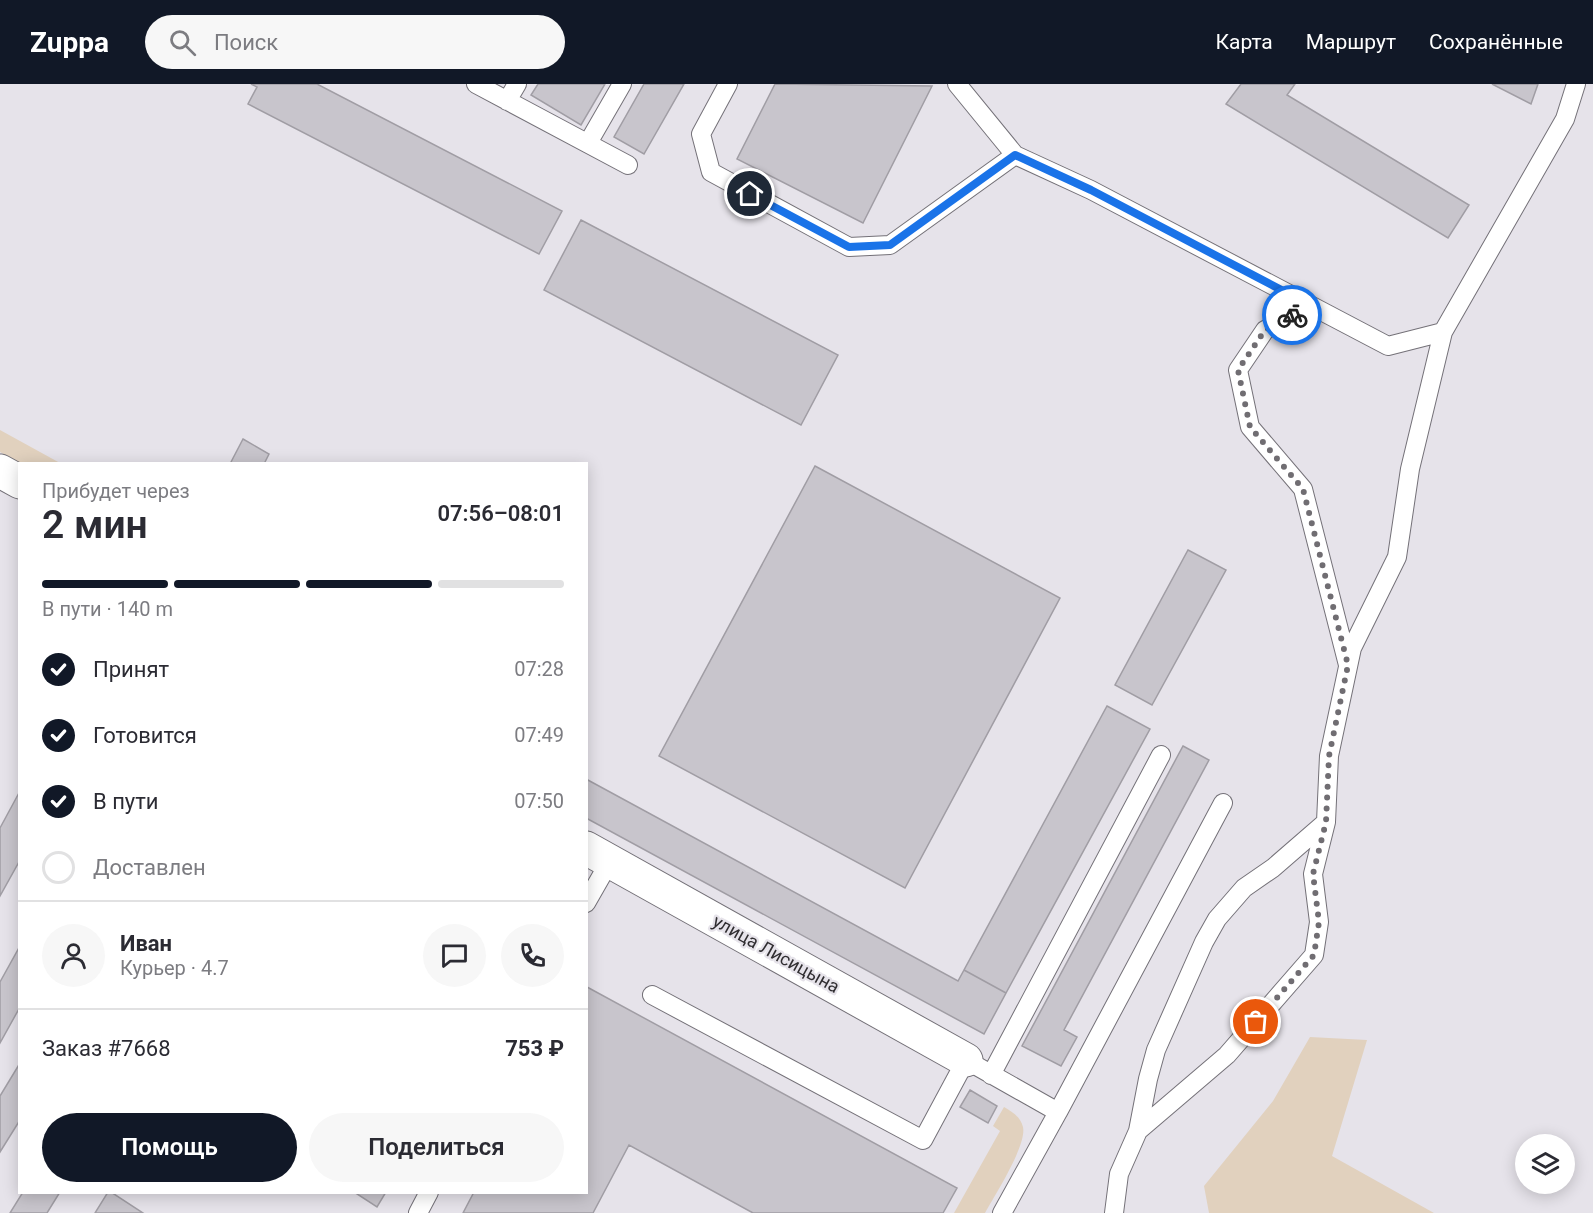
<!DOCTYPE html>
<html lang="ru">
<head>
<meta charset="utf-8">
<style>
	:root { --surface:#fff; --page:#f7f7f7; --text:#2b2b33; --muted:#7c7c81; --line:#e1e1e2; --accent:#111827 }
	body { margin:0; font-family:Roboto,sans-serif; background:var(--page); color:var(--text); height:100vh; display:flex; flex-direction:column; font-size:22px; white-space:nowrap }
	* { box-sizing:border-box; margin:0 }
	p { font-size:20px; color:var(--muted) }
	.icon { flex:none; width:33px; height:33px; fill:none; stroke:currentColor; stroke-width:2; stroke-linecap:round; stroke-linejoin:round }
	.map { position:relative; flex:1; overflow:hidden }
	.panel { position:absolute; left:18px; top:378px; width:570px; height:732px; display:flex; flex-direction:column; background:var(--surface); border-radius:0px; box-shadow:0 3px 15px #0003 }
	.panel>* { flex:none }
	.buttons { position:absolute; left:1515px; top:1050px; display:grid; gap:12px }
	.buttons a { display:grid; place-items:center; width:60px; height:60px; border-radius:50%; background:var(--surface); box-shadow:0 3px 15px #0003; font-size:30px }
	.pin { position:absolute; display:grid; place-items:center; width:51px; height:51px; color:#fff; margin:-26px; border:3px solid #fff; border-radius:50%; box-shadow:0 2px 6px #0007 }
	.courier { position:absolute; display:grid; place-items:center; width:60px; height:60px; margin:-30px; border:4px solid #1a73e8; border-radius:50%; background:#fff; color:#222; box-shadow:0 2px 8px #0007 }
	.headline em { font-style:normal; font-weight:600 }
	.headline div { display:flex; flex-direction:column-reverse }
	.headline { display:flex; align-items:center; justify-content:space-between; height:102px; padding:0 24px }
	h1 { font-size:39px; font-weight:600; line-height:45px }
	.bar { display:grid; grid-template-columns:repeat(4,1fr); gap:9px 6px; align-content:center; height:72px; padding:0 24px }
	.bar i { height:8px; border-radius:4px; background:var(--line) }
	.bar .selected { background:var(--accent) }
	.bar p { grid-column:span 4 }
	.line { display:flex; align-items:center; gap:15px; padding:0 24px; border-top:2px solid var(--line) }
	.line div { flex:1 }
	.round { display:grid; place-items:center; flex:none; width:63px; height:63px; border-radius:32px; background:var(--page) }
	ol { padding:0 24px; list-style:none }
	li { display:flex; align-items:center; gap:18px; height:66px }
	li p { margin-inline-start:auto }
	li .icon { padding:6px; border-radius:50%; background:var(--accent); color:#fff; stroke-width:4 }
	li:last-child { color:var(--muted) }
	li i { width:33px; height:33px; border:3px solid var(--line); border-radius:50% }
	.primary-button { display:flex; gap:12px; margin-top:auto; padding:12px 24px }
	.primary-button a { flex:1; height:69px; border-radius:36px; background:var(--accent); color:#fff; font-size:24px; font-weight:600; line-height:69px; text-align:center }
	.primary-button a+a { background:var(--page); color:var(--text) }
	header { display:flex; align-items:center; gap:36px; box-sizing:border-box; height:84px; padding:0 30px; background:var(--accent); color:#fff }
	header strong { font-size:28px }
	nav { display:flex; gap:33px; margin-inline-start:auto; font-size:21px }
	.search { width:420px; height:54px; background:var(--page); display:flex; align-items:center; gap:15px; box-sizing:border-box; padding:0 21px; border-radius:33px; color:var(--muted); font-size:22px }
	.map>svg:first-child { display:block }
	.green { fill:#e1d1be }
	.building { fill:#c8c5cc; stroke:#a09da4; stroke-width:1.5 }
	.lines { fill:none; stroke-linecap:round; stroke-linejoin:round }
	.lane-casing { stroke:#747178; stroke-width:20 }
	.street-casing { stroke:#747178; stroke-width:35 }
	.lane { stroke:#fff; stroke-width:18 }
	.street { stroke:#fff; stroke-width:33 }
	.done { stroke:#706d72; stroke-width:6; stroke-dasharray:0 10.8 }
	.route { stroke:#1a73e8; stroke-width:8 }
	.labels { text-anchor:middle; stroke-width:4.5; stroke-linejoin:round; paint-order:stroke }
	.street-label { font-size:18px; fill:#302e31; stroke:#e6e3ea }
</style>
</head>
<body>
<header>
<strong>Zuppa</strong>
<div class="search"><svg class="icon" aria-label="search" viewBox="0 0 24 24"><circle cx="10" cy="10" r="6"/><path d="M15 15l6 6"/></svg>Поиск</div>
<nav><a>Карта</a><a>Маршрут</a><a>Сохранённые</a></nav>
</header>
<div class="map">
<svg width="1593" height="1129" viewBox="0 0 1593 1129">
	<rect width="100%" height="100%" fill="#e6e3ea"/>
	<!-- green -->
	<path class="green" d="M0,346L60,379H20L0,368Z
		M1310,953L1367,956L1332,1072L1434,1129H1209L1204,1102L1273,1017Z
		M1004,1023C1012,1028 1020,1032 1023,1043C1027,1061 995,1111 985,1129H954L1000,1047L993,1042Z"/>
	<!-- building -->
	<path class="building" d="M251,0H317L562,127L539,170L248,20L257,3Z
		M538,0H605L581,41L531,11Z
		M644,0H684L644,70L614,53Z
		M775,0L932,2L863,139L737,75Z
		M1241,0H1295L1287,11L1469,121L1448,154L1226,20Z
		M1492,0H1538L1531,20Z
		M581,136L838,271L801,341L544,206Z
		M243,355L269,370L264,380H230Z
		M815,382L1060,514L905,804L659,672Z
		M1188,466L1226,486L1152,621L1115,601Z
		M1107,622L1150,645L1006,909L964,886Z
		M1183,662L1209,676L1064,946L1077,953L1061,982L1022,962Z
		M586,695L958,897L964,886L1006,909L984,950L586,734Z
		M20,707V776L0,812V744Z
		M20,862V923L0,959V898Z
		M587,903L957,1104L943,1129H753L629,1061L593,1129H463L474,1108H586Z
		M20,979V1036L0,1068V1012Z
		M970,1006L997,1022L988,1039L960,1023Z
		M23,1108H60L47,1129H10Z
		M108,1108H111L143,1129H95Z
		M354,1108H386L377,1123Z"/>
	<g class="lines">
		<defs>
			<path id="lane" d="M476,0L628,81
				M728,0L701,50L711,88L849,163L890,161L1015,71
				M957,0L1015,71L1091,106L1388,262L1443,248
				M507,17L517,0
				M588,59L622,0
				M1310,221L1265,246L1238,286L1250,343L1303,405L1348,581
				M586,819L610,777
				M652,911L923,1056L966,976L1058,1028L1002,1129
				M991,991L1161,671
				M1058,1028L1223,719
				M1138,1047L1227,971L1314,871L1319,838L1313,790L1326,738
				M418,1129L429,1108
				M1114,1129L1119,1090L1138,1047L1148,995L1156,966L1204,858L1217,835L1244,804L1273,784L1326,738L1329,672L1352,564L1397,473L1410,385L1443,248L1565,35L1576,0"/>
			<path id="street" d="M0,387L20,398
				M586,764L966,976"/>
		</defs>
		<!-- lane casing -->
		<use href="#lane" class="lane-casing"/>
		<!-- street casing -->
		<use href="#street" class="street-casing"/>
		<!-- lane -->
		<use href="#lane" class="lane"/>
		<!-- street -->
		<use href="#street" class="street"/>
	</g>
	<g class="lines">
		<!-- done -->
		<path class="done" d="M1256,938L1314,871L1319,838L1313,790L1326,738L1329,672L1348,581L1303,405L1250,343L1238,286L1265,246L1292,231"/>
		<!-- route -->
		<path class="route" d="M750,110L849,163L890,161L1015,71L1091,106L1310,221L1292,231"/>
	</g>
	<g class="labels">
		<!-- street labels -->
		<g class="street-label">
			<text transform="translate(776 870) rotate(29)" y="6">улица Лисицына</text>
		</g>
	</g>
</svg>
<div class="buttons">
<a><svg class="icon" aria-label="layers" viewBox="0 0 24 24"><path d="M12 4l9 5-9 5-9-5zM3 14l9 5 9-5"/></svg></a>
</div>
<div class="pin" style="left:1256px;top:938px;background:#ea580c"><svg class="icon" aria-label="bag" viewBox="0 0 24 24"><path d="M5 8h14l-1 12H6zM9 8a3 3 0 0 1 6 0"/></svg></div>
<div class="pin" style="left:750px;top:110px;background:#1f2937"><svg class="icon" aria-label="home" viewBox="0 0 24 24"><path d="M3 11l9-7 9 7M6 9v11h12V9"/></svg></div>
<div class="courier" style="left:1292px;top:231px"><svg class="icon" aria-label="bike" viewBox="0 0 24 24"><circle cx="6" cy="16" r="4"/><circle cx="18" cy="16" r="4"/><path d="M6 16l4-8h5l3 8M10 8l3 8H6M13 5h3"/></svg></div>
<section class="panel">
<div class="headline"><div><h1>2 мин</h1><p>Прибудет через</p></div><em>07:56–08:01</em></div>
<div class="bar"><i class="selected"></i><i class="selected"></i><i class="selected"></i><i></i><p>В пути · 140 m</p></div>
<ol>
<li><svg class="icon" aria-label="check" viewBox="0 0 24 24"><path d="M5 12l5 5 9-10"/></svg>Принят<p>07:28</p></li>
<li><svg class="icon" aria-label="check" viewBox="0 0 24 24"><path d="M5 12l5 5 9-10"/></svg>Готовится<p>07:49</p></li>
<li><svg class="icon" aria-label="check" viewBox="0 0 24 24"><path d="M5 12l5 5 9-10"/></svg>В пути<p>07:50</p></li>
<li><i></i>Доставлен</li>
</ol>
<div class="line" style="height:108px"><a class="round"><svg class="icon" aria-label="person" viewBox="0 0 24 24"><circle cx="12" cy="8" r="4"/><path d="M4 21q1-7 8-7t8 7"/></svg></a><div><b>Иван</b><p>Курьер · 4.7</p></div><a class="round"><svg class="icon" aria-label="chat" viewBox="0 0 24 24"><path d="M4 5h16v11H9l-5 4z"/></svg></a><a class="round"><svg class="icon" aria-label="phone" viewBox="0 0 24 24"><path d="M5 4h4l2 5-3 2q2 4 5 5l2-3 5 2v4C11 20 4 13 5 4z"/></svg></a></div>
<div class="line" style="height:78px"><div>Заказ #7668</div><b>753 ₽</b></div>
<div class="primary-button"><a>Помощь</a><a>Поделиться</a></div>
</section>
</div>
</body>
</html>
